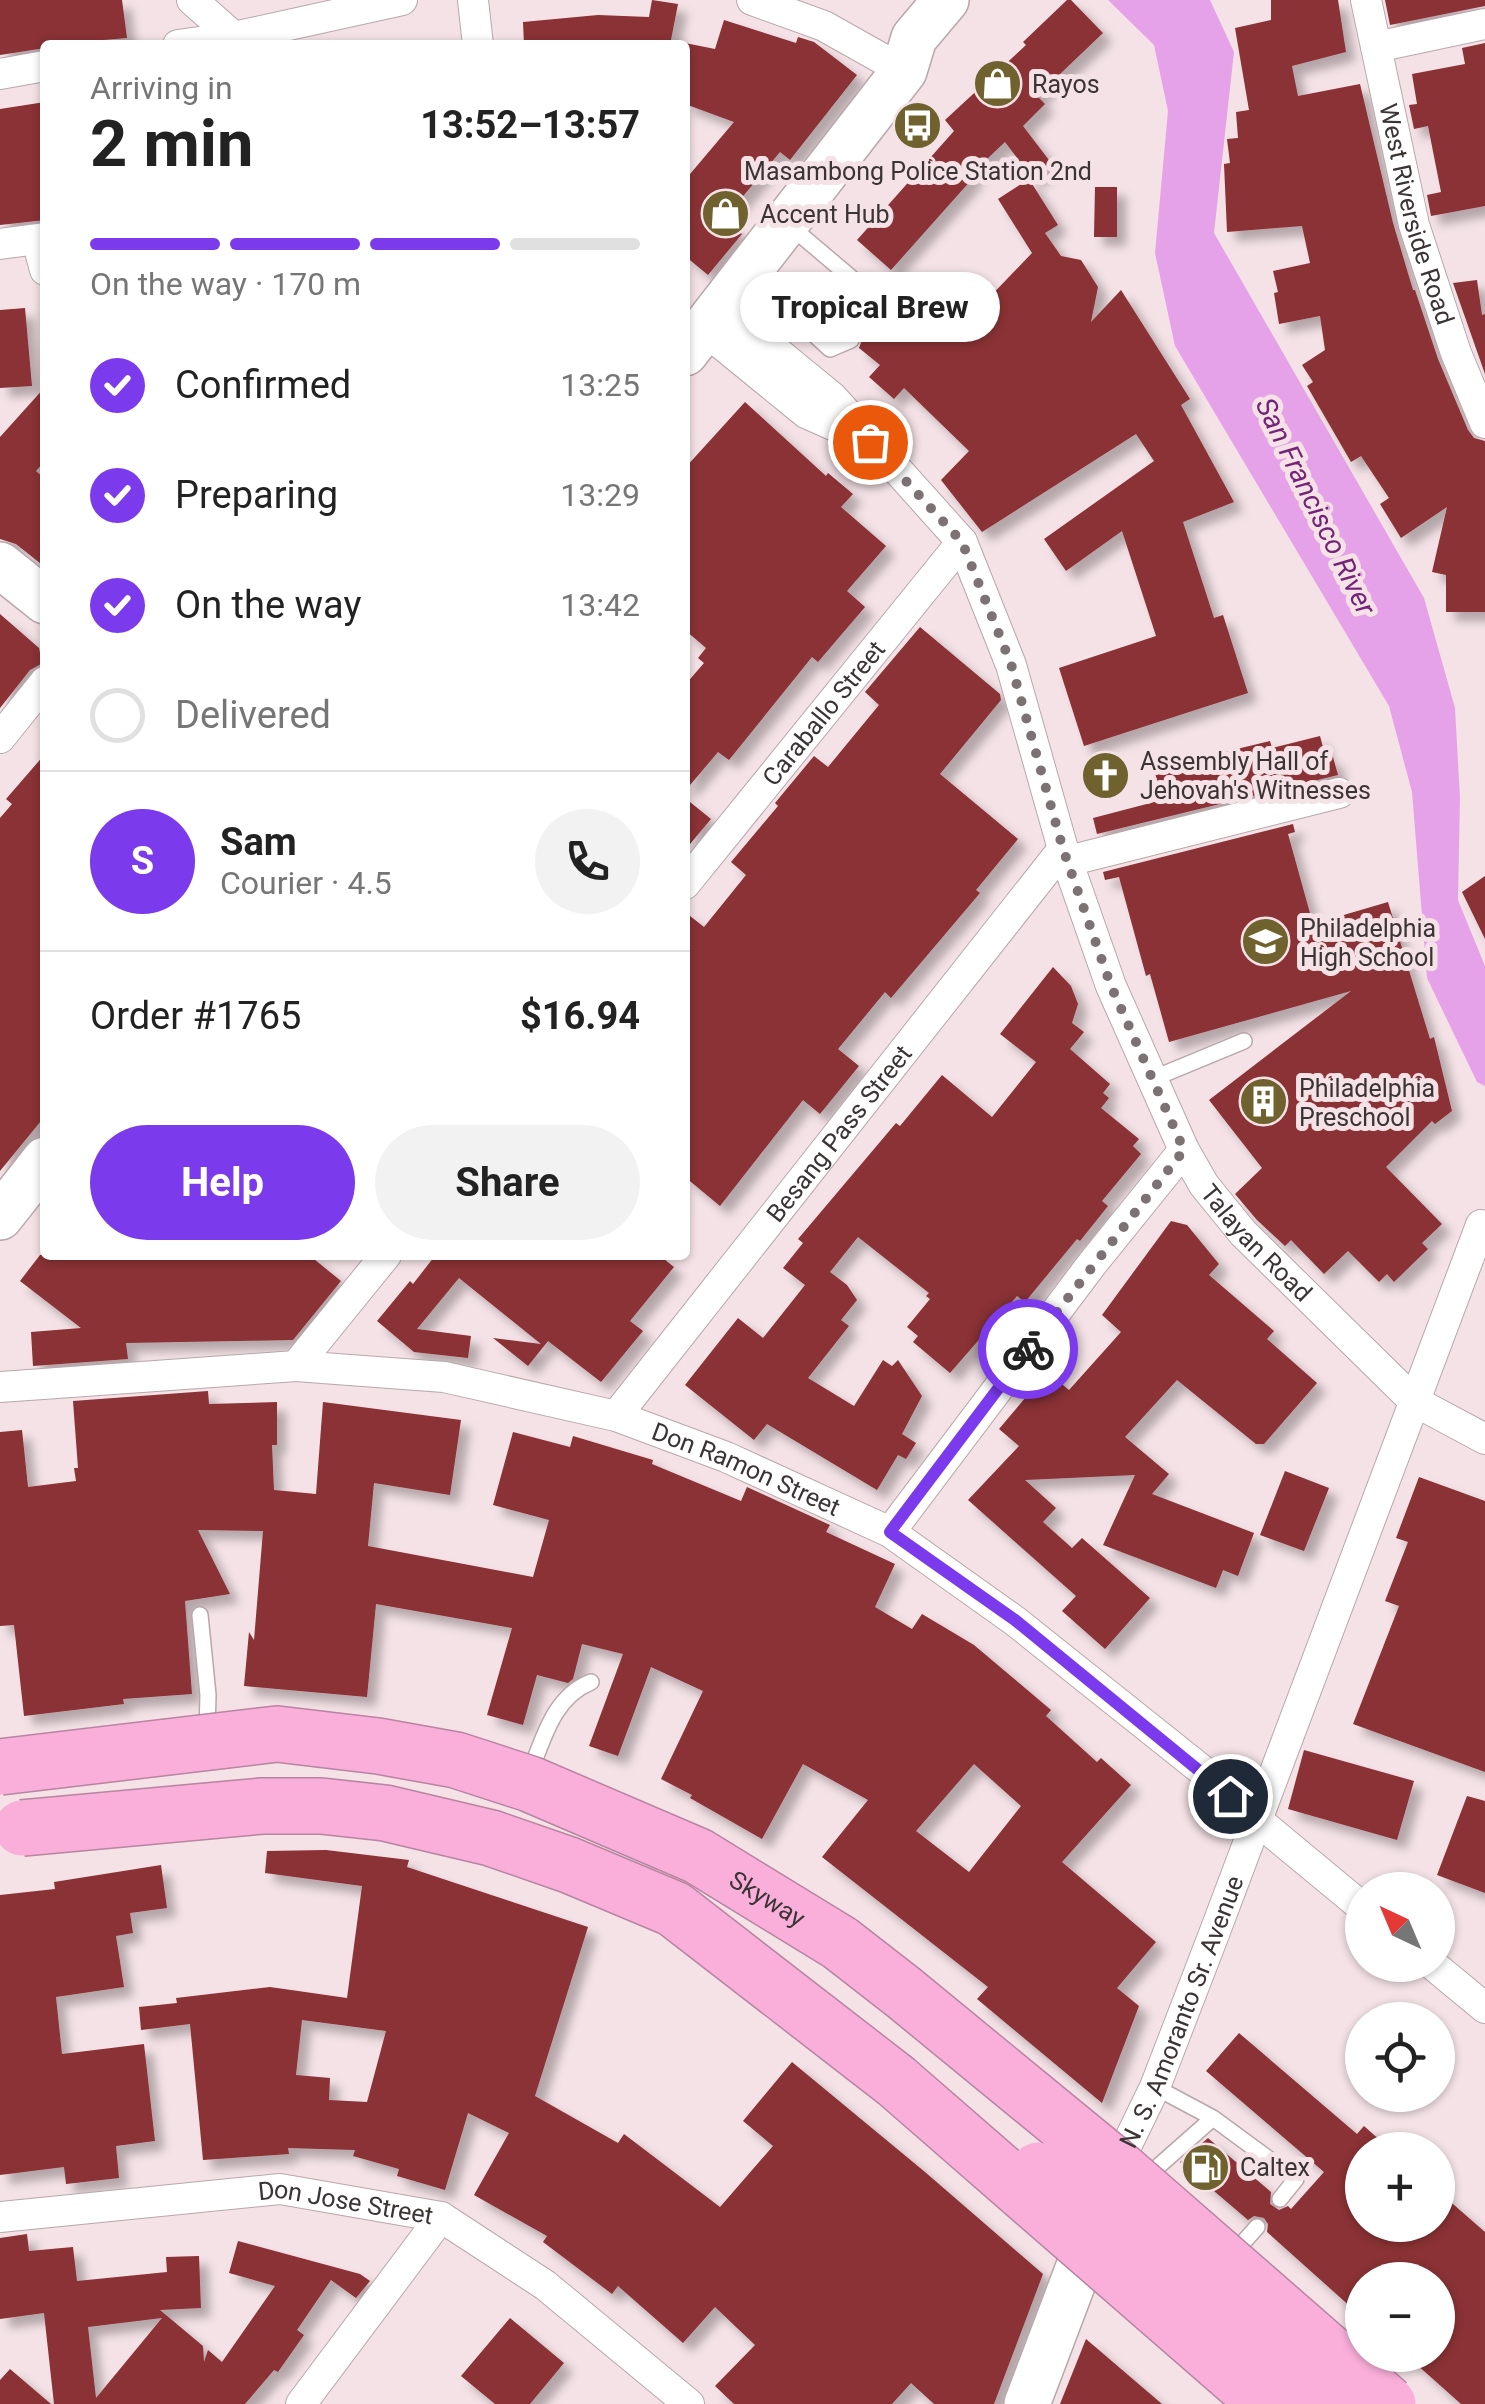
<!DOCTYPE html>
<html lang="en">
<head>
<meta charset="utf-8">
<style>
	:root { --surface:#fff; --page:#f2f2f2; --text:#222; --muted:#767676; --line:#e0e0e0; --accent:#7c3aed }
	body { margin:0; font-family:Roboto,sans-serif; background:var(--page); color:var(--text); height:100vh; display:flex; flex-direction:column; font-size:38px; white-space:nowrap }
	* { box-sizing:border-box; margin:0 }
	p { font-size:32px; color:var(--muted) }
	.icon { flex:none; width:55px; height:55px; fill:none; stroke:currentColor; stroke-width:2; stroke-linecap:round; stroke-linejoin:round }
	.map { position:relative; flex:1; overflow:hidden }
	.sheet { position:absolute; left:40px; top:40px; width:650px; height:1220px; display:flex; flex-direction:column; background:var(--surface); border-radius:10px; box-shadow:0 2px 8px #0004 }
	.sheet>* { flex:none }
	.needle { width:65px; rotate:316deg }
	.tools { position:absolute; left:1345px; top:1872px; display:grid; gap:20px }
	.tools a { display:grid; place-items:center; width:110px; height:110px; border-radius:50%; background:var(--surface); box-shadow:0 2px 8px #0004; font-size:50px }
	.pin { position:absolute; display:grid; place-items:center; width:85px; height:85px; color:#fff; margin:-42px; border:5px solid #fff; border-radius:50%; box-shadow:0 2px 10px #0007 }
	.courier { position:absolute; display:grid; place-items:center; width:100px; height:100px; margin:-50px; border:8px solid #7c3aed; border-radius:50%; background:#fff; color:#222; box-shadow:0 2px 12px #0007 }
	.bubble { position:absolute; height:70px; border-radius:35px; background:var(--surface); box-shadow:0 2px 8px #0004; font-size:32px; font-weight:700; line-height:70px; text-align:center }
	.headline em { font-style:normal; font-weight:700 }
	.headline div { display:flex; flex-direction:column-reverse }
	.headline { display:flex; align-items:center; justify-content:space-between; height:170px; padding:0 50px }
	h1 { font-size:65px; font-weight:700; line-height:75px }
	.bar { display:grid; grid-template-columns:repeat(4,1fr); gap:15px 10px; align-content:center; height:120px; padding:0 50px }
	.bar i { height:12px; border-radius:8px; background:var(--line) }
	.bar .current { background:var(--accent) }
	.bar p { grid-column:span 4 }
	.line { display:flex; align-items:center; gap:25px; padding:0 50px; border-top:2px solid var(--line) }
	.line div { flex:1 }
	.round { display:grid; place-items:center; flex:none; width:105px; height:105px; border-radius:52px; background:var(--page) }
	ol { padding:0 50px; list-style:none }
	li { display:flex; align-items:center; gap:30px; height:110px }
	li p { margin-inline-start:auto }
	li .icon { padding:10px; border-radius:50%; background:var(--accent); color:#fff; stroke-width:4 }
	li:last-child { color:var(--muted) }
	li i { width:55px; height:55px; border:5px solid var(--line); border-radius:50% }
	.cta { display:flex; gap:20px; margin-top:auto; padding:20px 50px }
	.cta a { flex:1; height:115px; border-radius:60px; background:var(--accent); color:#fff; font-size:40px; font-weight:700; line-height:115px; text-align:center }
	.cta a+a { background:var(--page); color:var(--text) }
	.map>svg:first-child { display:block }
	.water { fill:#e6a2e9 }
	.building { fill:#8a3035; fill-rule:evenodd; filter:url(#shadow) }
	.lines { fill:none; stroke-linecap:round; stroke-linejoin:round }
	.lane-casing { stroke:#b8a7ab; stroke-width:18 }
	.street-casing { stroke:#b8a7ab; stroke-width:32 }
	.secondary-casing { stroke:#b8a7ab; stroke-width:48 }
	.lane { stroke:#fff; stroke-width:15 }
	.street { stroke:#fff; stroke-width:30 }
	.secondary { stroke:#fff; stroke-width:45 }
	.highway-bridge-casing { stroke:#b784a1; stroke-width:58; stroke-linecap:butt }
	.highway-bridge { stroke:#faafdb; stroke-width:55 }
	.done { stroke:#7c7173; stroke-width:10; stroke-dasharray:0 18 }
	.route { stroke:#7c3aed; stroke-width:12 }
	.labels { text-anchor:middle; stroke-width:10; stroke-linejoin:round; paint-order:stroke }
	.poi-label { font-size:25px; fill:#3b3435; stroke:#f4e2e6; text-anchor:start }
	.street-label { font-size:25px; fill:#3b3435; stroke:#f4e2e6 }
	.water-label { font-size:28px; font-style:italic; fill:#722377; stroke:#f4e2e6 }
</style>
</head>
<body>
<div class="map">
<svg width="1485" height="2404" viewBox="0 0 1485 2404">
	<defs>
		<filter id="shadow"><feDropShadow dx="9" dy="9" stdDeviation="5" flood-color="#0004"/></filter>
	</defs>
	<rect width="100%" height="100%" fill="#f4e2e6"/>
	<!-- water -->
	<path class="water" d="M1108,0H1210L1234,52L1214,233L1424,598L1455,708L1460,798L1458,900L1485,966V1086L1477,1082L1427,978L1412,792L1389,706L1175,346L1155,253L1168,111L1154,45Z"/>
	<!-- building -->
	<path class="building" d="M0,0H122L127,38L45,45V48L0,55Z
		M652,0L678,4L670,45H524L523,22L598,15L649,17Z
		M1067,0H1071L1103,33L1037,96L1045,104L1023,126L1052,164L1033,179L1005,142L970,175L973,178L891,270L857,240L954,131L945,120L1026,45L1023,42Z
		M1271,0H1338L1346,52L1292,66L1298,96L1360,84L1393,223L1413,290H1415L1438,359L1468,430L1474,438L1485,441V612H1446V575L1432,572L1447,507L1401,538L1380,504L1389,498L1361,456L1351,462L1307,386L1313,382L1302,365L1325,350L1320,316L1279,324L1274,293L1278,292L1273,271L1310,263L1302,226L1227,232L1224,164L1230,163L1227,139L1238,138L1236,112L1249,110L1235,28L1271,20Z
		M1385,0H1485V6L1390,25Z
		M724,20L796,43L798,37L814,42L857,75L790,160L780,152L724,219L742,234L708,275L685,256V180L734,122L685,104V43L715,49Z
		M1485,43V206L1431,216L1427,195L1441,192L1428,126L1414,129L1409,105L1417,104L1412,74L1465,64L1462,48Z
		M45,102V220L0,225V109Z
		M1029,179L1058,225L1045,233L1061,256L1081,260L1098,287L1091,322L1121,290L1190,399L1181,405L1234,502L1183,522L1214,618L1223,615L1248,693L1084,746L1059,668L1156,636L1122,531L1066,571L1044,539L1154,461L1136,434L982,532L941,480L969,451L904,388L894,399L869,377L880,365L859,348L862,340L858,332L851,329L841,332L802,299L825,272L863,304L865,321L872,324L882,320L903,339L930,307L957,331L1032,253L998,199Z
		M1095,187H1117V237H1094Z
		M1477,280L1482,315L1485,314V374L1453,283Z
		M25,308L32,386L0,388V310Z
		M45,387V461L36,471L45,479V567L16,544L0,539V437Z
		M745,402L826,476L828,473L853,494L841,507L886,546L847,591L865,607L818,662L812,657L729,760L718,752L685,791V685L704,663L698,658L706,648L685,630V468Z
		M0,614L39,648L41,658V664L30,670L0,708Z
		M920,627L1000,694L1001,700L940,774L1018,839L976,890L980,893L891,998L885,992L838,1049L859,1066L820,1114L803,1100L720,1206L685,1177V912L704,927L746,875L731,862L778,806L775,803L814,756L828,767L879,705L865,692Z
		M1320,736L1326,758L1333,757L1338,775L1097,834L1093,818L1162,800L1154,769L1270,741L1272,748Z
		M45,754V1116L0,1171V818L12,804L6,799Z
		M685,798L711,819L685,850Z
		M1293,824L1295,832L1288,834L1313,924L1388,902L1430,1039L1434,1037L1452,1111L1435,1124L1432,1121L1386,1167L1442,1224L1422,1243L1428,1249L1394,1282L1387,1274L1379,1282L1348,1251L1324,1274L1291,1240L1285,1246L1257,1220L1235,1194L1262,1168L1209,1100L1351,991L1169,1042L1150,974L1146,976L1119,877L1105,880L1103,872Z
		M1485,876V939L1462,892Z
		M1053,967L1071,986L1078,1004L1072,1023L1084,1032L1070,1049L1110,1084L1103,1093L1109,1098L1101,1108L1139,1139L1133,1146L1141,1154L1102,1201L1108,1206L1080,1241L1077,1239L1025,1302L1017,1296L950,1373L913,1342L918,1336L907,1327L930,1299L926,1296L929,1293L858,1237L830,1272L847,1285L857,1300L841,1320L849,1326L808,1378L854,1406L883,1360L892,1366L898,1360L922,1396L902,1434L916,1443L906,1459L898,1455L877,1490L767,1424L754,1440L685,1385L738,1318L763,1338L805,1285L783,1268L803,1243L798,1239L896,1123L900,1126L942,1075L992,1117L1036,1062L1000,1034Z
		M1171,1221L1187,1225L1219,1264L1209,1275L1274,1331L1267,1339L1317,1383L1264,1444H1256L1177,1380L1125,1437L1169,1474L1152,1494L1254,1533L1238,1576L1223,1570L1216,1588L1103,1545L1135,1475L1025,1480L1056,1508L1043,1522L1072,1548L1082,1538L1150,1598L1105,1649L1062,1611L1076,1596L968,1500L1019,1446L999,1429L1047,1372L1069,1390L1121,1332L1102,1315Z
		M40,1255H309L341,1281L293,1340L126,1343L128,1359L33,1366L31,1332L81,1328L20,1281Z
		M431,1255H659L674,1267L630,1321L643,1331L601,1382L548,1341L528,1366L493,1338L541,1344L459,1278L417,1329L471,1336L468,1358L414,1352L377,1321L410,1281L413,1284L434,1257Z
		M208,1391L209,1404L277,1402V1445H272L274,1490L316,1494L323,1402L461,1420L450,1495L374,1483L368,1546L533,1577L549,1520L493,1505L513,1432L570,1447L573,1436L653,1460L652,1464L741,1501L747,1487L830,1525L826,1532L895,1564L875,1607L912,1629L922,1614L974,1645L1051,1710L1046,1716L1097,1762L1101,1758L1131,1785L1062,1862L1156,1942L1117,1988L1139,2006L1102,2103L977,1999L988,1987L822,1857L868,1800L803,1764L762,1839L690,1798L692,1795L661,1779L703,1691L651,1667L618,1756L589,1746L623,1654L582,1644L573,1679L568,1683L537,1675L523,1725L487,1715L512,1628L376,1604L367,1697L244,1686L249,1632L254,1640L263,1531L198,1530L230,1594L185,1601L192,1694L123,1699L124,1704L24,1716L14,1625L0,1626V1432L22,1430L28,1487L76,1481L74,1468H78L73,1401ZM974,1764L1021,1806L969,1872L916,1831Z
		M1285,1471L1329,1488L1304,1551L1260,1535Z
		M1419,1477L1485,1501V1772L1353,1724L1399,1606L1385,1601L1408,1542L1396,1538Z
		M1304,1750L1414,1781L1397,1840L1288,1809Z
		M1467,1796L1485,1801V1893L1437,1875Z
		M326,1850L409,1860L407,1867L588,1927L535,2096L618,2143L624,2134L720,2207L773,2146L743,2121L792,2062L925,2172L1043,2274L994,2404H934L911,2383L892,2404H734L715,2386L755,2345L715,2307L683,2343L618,2286L612,2294L543,2242L547,2236L474,2195L509,2133L468,2113L445,2190L397,2176L399,2169L353,2156L355,2150L288,2148L289,2154L203,2160L190,2024L141,2030L139,2007L177,2003L176,1998L270,1987L347,1998L362,1886L265,1873L267,1851ZM302,2020L386,2031L367,2102L329,2100L330,2078L296,2075Z
		M161,1865L167,1908L130,1913L133,1933L116,1936L124,1987L56,1997L62,2054L144,2044L155,2141L116,2146L119,2178L66,2184L64,2167L0,2175V1895L55,1889L54,1882Z
		M1239,2033L1357,2134L1364,2126L1391,2150H1362V2225H1438V2191L1485,2232V2404H1461L1406,2355H1438V2280H1362V2317L1267,2232L1268,2224L1264,2218L1254,2216L1248,2220L1180,2162L1208,2138L1271,2192L1270,2204L1279,2210L1288,2206L1291,2209L1324,2172L1206,2071Z
		M27,2234L29,2251L73,2247L77,2281L167,2272L166,2257L199,2256L201,2308L160,2310L203,2346L204,2362L208,2350L222,2362L275,2286L229,2273L238,2241L360,2274L370,2281L356,2298L331,2280L297,2330L304,2335L278,2372L274,2370L245,2404H54L44,2313L0,2319V2238ZM162,2318L96,2398L88,2327Z
		M510,2318L564,2363L530,2404H495L461,2376Z
		M1086,2339L1162,2404H1060Z
		M10,2369L51,2404H0V2380Z"/>
	<g class="lines">
		<defs>
			<path id="lane" d="M789,225L875,298L873,313
				M750,276L830,349L851,340
				M1152,1079L1244,1041
				M200,1615L208,1695L207,1730
				M529,1774C544,1739 552,1698 591,1682
				M1155,2087L1213,2118
				M1144,2179L1213,2118L1296,2179L1280,2199
				M1232,2255L1257,2227"/>
			<g id="street">
				<path d="M192,0L234,37"/>
				<path d="M473,0L478,45"/>
				<path d="M752,0L824,26L904,71"/>
				<path id="s1" d="M1366,0L1414,225L1456,353L1485,423"/>
				<path d="M178,45L234,37L402,0"/>
				<path d="M1376,47L1485,24"/>
				<path d="M0,74L45,66"/>
				<path d="M37,240L45,270"/>
				<path d="M0,244L45,238"/>
				<path id="s2" d="M721,306L832,397L962,542L1011,665L1063,849L1111,986L1184,1150L1204,1185L1243,1233L1414,1401L1485,1439"/>
				<path d="M703,329L806,413L867,440"/>
				<path d="M0,738L45,682"/>
				<path d="M1068,861L1339,793"/>
				<path id="s3" d="M685,884L962,542"/>
				<path d="M296,1366L386,1255"/>
				<path id="s4" d="M0,1387L296,1366L444,1377L616,1416L726,1457L890,1532L1015,1621L1203,1771L1257,1820L1362,1907"/>
				<path id="s5" d="M616,1416L1063,849"/>
				<path d="M890,1532L1092,1264L1184,1150"/>
				<path d="M1433,1965L1485,2008"/>
				<path id="s6" d="M1119,2161L1155,2087L1214,1934L1481,1225"/>
				<path id="s7" d="M0,2217L280,2189L441,2217L545,2285L689,2404"/>
				<path d="M301,2404L441,2217"/>
			</g>
			<path id="secondary" d="M685,353L904,71L914,38L946,0
				M0,565L45,601
				M0,1217L45,1160
				M1027,2404L1097,2219"/>
		</defs>
		<!-- lane casing -->
		<use href="#lane" class="lane-casing"/>
		<!-- street casing -->
		<use href="#street" class="street-casing"/>
		<!-- secondary casing -->
		<use href="#secondary" class="secondary-casing"/>
		<!-- lane -->
		<use href="#lane" class="lane"/>
		<!-- street -->
		<use href="#street" class="street"/>
		<!-- secondary -->
		<use href="#secondary" class="secondary"/>
		<defs>
			<g id="highway-bridge">
				<path id="s8" d="M0,1767L277,1734L378,1746L456,1760L530,1784L698,1856L840,1943L903,1992L1121,2171L1388,2404"/>
				<path d="M22,1828L262,1806H321L385,1813L491,1838L569,1865L674,1909L896,2081L1267,2404"/>
				<path d="M1038,2170L1119,2221L1324,2404"/>
			</g>
		</defs>
		<!-- highway-bridge casing -->
		<use href="#highway-bridge" class="highway-bridge-casing"/>
		<!-- highway-bridge -->
		<use href="#highway-bridge" class="highway-bridge"/>
	</g>
	<g class="lines">
		<!-- done -->
		<path class="done" d="M870,442L962,542L1011,664L1063,849L1111,986L1184,1150L1028,1349"/>
		<!-- route -->
		<path class="route" d="M1028,1349L890,1532L1015,1620L1230,1796"/>
	</g>
	<!-- icons -->
	<defs>
		<symbol id="shop-disc" viewBox="-11 -11 22 22"><circle r="9.5" fill="#70622f" stroke="#f4e2e6"/><path d="M-5-2.5h2.3a2.7 3.5 0 0 1 5.4 0H5L5.5 6h-11ZM-1.5-2.5h3a1.5 2.3 0 0 0-3 0Z" fill="#fff"/></symbol>
		<symbol id="bus-disc" viewBox="-11 -11 22 22"><circle r="9.5" fill="#70622f" stroke="#f4e2e6"/><path d="M-5-6H5V4H4V6H2V4H-2V6H-4V4H-5ZM-3.5-4V0h7V-4ZM-3.5 1.2v1.5H-2V1.2ZM2 1.2v1.5H3.5V1.2Z" fill="#fff"/></symbol>
		<symbol id="church-disc" viewBox="-11 -11 22 22"><circle r="9.5" fill="#70622f" stroke="#f4e2e6"/><path d="M-1.2-6h2.4v3.5h3.3v2.4h-3.3V6h-2.4V-.1h-3.3v-2.4h3.3Z" fill="#fff"/></symbol>
		<symbol id="school-disc" viewBox="-11 -11 22 22"><circle r="9.5" fill="#70622f" stroke="#f4e2e6"/><path d="M0-5L7-2L0 1L-7-2ZM-4 1L0 2.5L4 1V4Q0 6-4 4Z" fill="#fff"/></symbol>
		<symbol id="building-disc" viewBox="-11 -11 22 22"><circle r="9.5" fill="#70622f" stroke="#f4e2e6"/><path d="M-4-6H4V6H1V3H-1V6H-4ZM-2.5-4.3h1.7v1.8h-1.7ZM.8-4.3h1.7v1.8H.8ZM-2.5-1h1.7V.8h-1.7ZM.8-1h1.7V.8H.8Z" fill="#fff"/></symbol>
		<symbol id="fuel-disc" viewBox="-11 -11 22 22"><circle r="9.5" fill="#70622f" stroke="#f4e2e6"/><path d="M-5.5-6h7V0h2V4h1.3V-2.5L3-4.5l.8-.8L6-3V5H2.5V1h-1V6h-7ZM-4.2-4.7v3.2H.2V-4.7Z" fill="#fff"/></symbol>
	</defs>
	<g fill-rule="evenodd">
		<use href="#shop-disc" x="970" y="56" width="55" height="55"/>
		<use href="#bus-disc" x="890" y="98" width="55" height="55"/>
		<use href="#shop-disc" x="698" y="186" width="55" height="55"/>
		<use href="#church-disc" x="1078" y="748" width="55" height="55"/>
		<use href="#school-disc" x="1238" y="914" width="55" height="55"/>
		<use href="#building-disc" x="1236" y="1074" width="55" height="55"/>
		<use href="#fuel-disc" x="1178" y="2140" width="55" height="55"/>
	</g>
	<g class="labels">
		<!-- poi labels -->
		<g class="poi-label">
			<text x="1032" y="93">Rayos</text>
			<text x="918" y="180" text-anchor="middle">Masambong Police Station 2nd</text>
			<text x="760" y="223">Accent Hub</text>
			<text x="1140" y="770">Assembly Hall of<tspan x="1140" dy="29">Jehovah's Witnesses</tspan></text>
			<text x="1300" y="937">Philadelphia<tspan x="1300" dy="29">High School</tspan></text>
			<text x="1299" y="1097">Philadelphia<tspan x="1299" dy="29">Preschool</tspan></text>
			<text x="1240" y="2176">Caltex</text>
		</g>
		<!-- street labels -->
		<g class="street-label">
			<text dy="9" stroke="none"><textPath href="#s1" startOffset="220">West Riverside Road</textPath></text>
			<text dy="9" stroke="none"><textPath href="#s3" startOffset="220">Caraballo Street</textPath></text>
			<text dy="9" stroke="none"><textPath href="#s5" startOffset="360">Besang Pass Street</textPath></text>
			<text dy="9" stroke="none"><textPath href="#s2" startOffset="1105">Talayan Road</textPath></text>
			<text dy="9" stroke="none"><textPath href="#s4" startOffset="762">Don Ramon Street</textPath></text>
			<text dy="9" stroke="none"><textPath href="#s8" startOffset="802">Skyway</textPath></text>
			<text dy="9" stroke="none"><textPath href="#s6" startOffset="162">N. S. Amoranto Sr. Avenue</textPath></text>
			<text dy="9" stroke="none"><textPath href="#s7" startOffset="348">Don Jose Street</textPath></text>
		</g>
		<!-- water labels -->
		<g class="water-label">
			<text transform="translate(1316 506) rotate(64)" y="10">San Francisco River</text>
		</g>
	</g>
</svg>
<div class="tools">
<a><svg class="needle" viewBox="-14 -14 28 28"><path d="M0-13l5 13h-10z" fill="#e53935"/><path d="M0 13l5-13h-10z" fill="#767676"/></svg></a>
<a><svg class="icon" aria-label="locate" viewBox="0 0 24 24"><circle cx="12" cy="12" r="6"/><path d="M12 2v4M12 18v4M2 12h4M18 12h4"/></svg></a>
<a>+</a>
<a>−</a>
</div>
<div class="pin" style="left:870px;top:442px;background:#ea580c"><svg class="icon" aria-label="bag" viewBox="0 0 24 24"><path d="M5 8h14l-1 12H6zM9 8a3 3 0 0 1 6 0"/></svg></div>
<div class="pin" style="left:1230px;top:1796px;background:#1f2937"><svg class="icon" aria-label="home" viewBox="0 0 24 24"><path d="M3 11l9-7 9 7M6 9v11h12V9"/></svg></div>
<div class="courier" style="left:1028px;top:1349px"><svg class="icon" aria-label="bike" viewBox="0 0 24 24"><circle cx="6" cy="16" r="4"/><circle cx="18" cy="16" r="4"/><path d="M6 16l4-8h5l3 8M10 8l3 8H6M13 5h3"/></svg></div>
<div class="bubble" style="left:740px;top:272px;width:260px">Tropical Brew</div>
<section class="sheet">
<div class="headline"><div><h1>2 min</h1><p>Arriving in</p></div><em>13:52–13:57</em></div>
<div class="bar"><i class="current"></i><i class="current"></i><i class="current"></i><i></i><p>On the way · 170 m</p></div>
<ol>
<li><svg class="icon" aria-label="check" viewBox="0 0 24 24"><path d="M5 12l5 5 9-10"/></svg>Confirmed<p>13:25</p></li>
<li><svg class="icon" aria-label="check" viewBox="0 0 24 24"><path d="M5 12l5 5 9-10"/></svg>Preparing<p>13:29</p></li>
<li><svg class="icon" aria-label="check" viewBox="0 0 24 24"><path d="M5 12l5 5 9-10"/></svg>On the way<p>13:42</p></li>
<li><i></i>Delivered</li>
</ol>
<div class="line" style="height:180px"><b class="round" style="background:var(--accent);color:#fff">S</b><div><b>Sam</b><p>Courier · 4.5</p></div><a class="round"><svg class="icon" aria-label="phone" viewBox="0 0 24 24"><path d="M5 4h4l2 5-3 2q2 4 5 5l2-3 5 2v4C11 20 4 13 5 4z"/></svg></a></div>
<div class="line" style="height:130px"><div>Order #1765</div><b>$16.94</b></div>
<div class="cta"><a>Help</a><a>Share</a></div>
</section>
</div>
</body>
</html>
